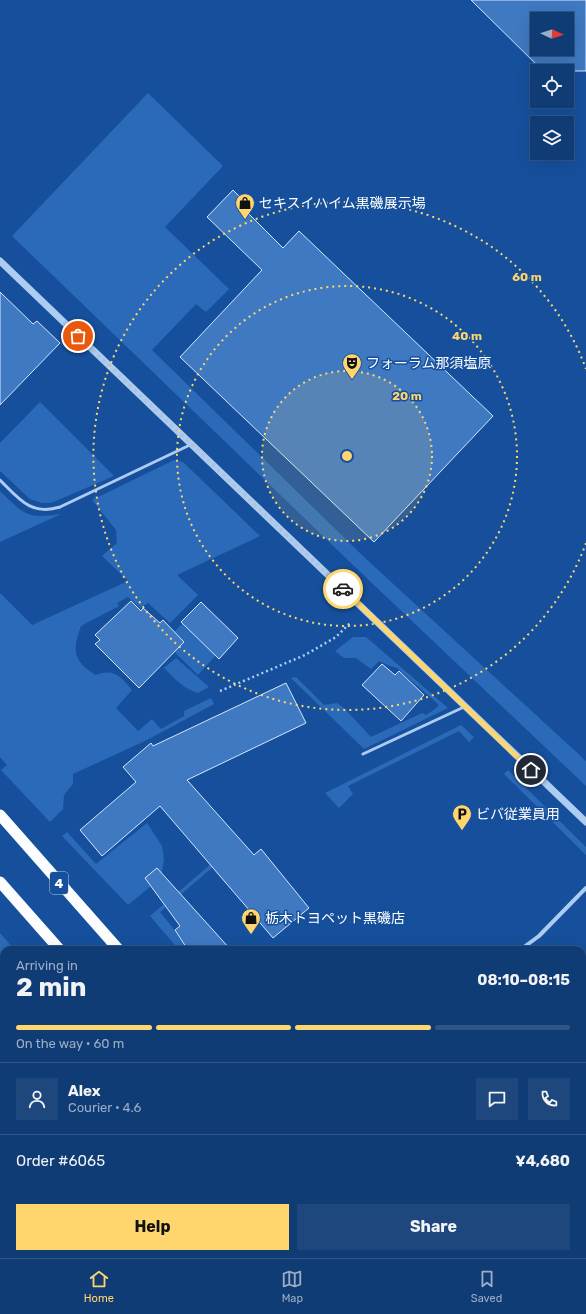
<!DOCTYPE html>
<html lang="en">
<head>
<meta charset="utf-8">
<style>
	:root { --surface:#103c75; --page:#1e477d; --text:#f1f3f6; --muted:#9cadc5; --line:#305687; --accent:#ffd66e }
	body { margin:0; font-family:Rubik,"Noto Sans JP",sans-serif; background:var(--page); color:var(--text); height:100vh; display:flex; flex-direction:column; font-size:15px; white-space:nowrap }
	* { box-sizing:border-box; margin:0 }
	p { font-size:13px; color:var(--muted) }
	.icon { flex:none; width:22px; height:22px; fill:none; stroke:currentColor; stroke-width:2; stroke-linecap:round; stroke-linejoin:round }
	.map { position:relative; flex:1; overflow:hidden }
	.drawer { position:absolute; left:0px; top:946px; width:586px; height:312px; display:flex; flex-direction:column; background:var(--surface); border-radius:12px 12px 0 0; box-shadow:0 4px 16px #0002,0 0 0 1px var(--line) }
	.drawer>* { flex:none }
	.needle { width:26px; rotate:94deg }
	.buttons { position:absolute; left:530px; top:12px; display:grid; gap:8px }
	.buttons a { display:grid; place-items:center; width:44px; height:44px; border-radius:0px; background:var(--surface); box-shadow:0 4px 16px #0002,0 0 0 1px var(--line); font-size:20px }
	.pin { position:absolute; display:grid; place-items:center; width:34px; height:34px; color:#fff; margin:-17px; border:2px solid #fff; border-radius:50%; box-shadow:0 1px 4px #0007 }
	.courier { position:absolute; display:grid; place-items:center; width:40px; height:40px; margin:-20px; border:3px solid #ffd66e; border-radius:50%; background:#fff; color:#222; box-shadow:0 1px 5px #0007 }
	.headline em { font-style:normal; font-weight:700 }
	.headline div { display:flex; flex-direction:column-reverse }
	.headline { display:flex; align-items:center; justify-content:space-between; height:68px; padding:0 16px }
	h1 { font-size:26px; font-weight:700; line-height:30px }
	.bar { display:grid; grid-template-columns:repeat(4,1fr); gap:6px 4px; align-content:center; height:48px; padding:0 16px }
	.bar i { height:5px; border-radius:3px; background:var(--line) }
	.bar .selected { background:var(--accent) }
	.bar p { grid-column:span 4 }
	.line { display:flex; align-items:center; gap:10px; padding:0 16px; border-top:1px solid var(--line) }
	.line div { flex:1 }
	.round { display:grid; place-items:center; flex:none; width:42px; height:42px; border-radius:0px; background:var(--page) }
	.primary-button { display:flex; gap:8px; margin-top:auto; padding:8px 16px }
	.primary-button a { flex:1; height:46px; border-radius:0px; background:var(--accent); color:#111; font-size:16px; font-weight:700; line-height:46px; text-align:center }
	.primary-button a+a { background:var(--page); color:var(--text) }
	.tabs { display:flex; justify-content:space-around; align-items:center; height:56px; border-top:1px solid var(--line); background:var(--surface); font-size:11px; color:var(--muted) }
	.tabs a { display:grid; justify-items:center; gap:2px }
	.tabs .selected { color:var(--accent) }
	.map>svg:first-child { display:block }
	.green { fill:#2a6ab9 }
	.building { fill:#3f79c2; stroke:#d5e6fd; fill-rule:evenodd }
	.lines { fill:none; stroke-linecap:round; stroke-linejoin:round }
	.path { stroke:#adccf2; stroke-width:2.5; stroke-dasharray:2 3; stroke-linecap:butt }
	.service { stroke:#adccf2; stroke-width:3 }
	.minor { stroke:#adccf2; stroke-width:4 }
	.tertiary { stroke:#adccf2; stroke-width:7 }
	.trunk { stroke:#fcfdff; stroke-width:11 }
	.done { stroke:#adc2dc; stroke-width:4; stroke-dasharray:0 7.2 }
	.route { stroke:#ffd66e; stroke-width:5 }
	.ring { fill:none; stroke:#ffd66e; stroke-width:2; stroke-dasharray:2 4 }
	.labels { text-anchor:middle; stroke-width:3; stroke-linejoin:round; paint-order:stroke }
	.shield { fill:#16509c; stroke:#b9cae1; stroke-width:1 }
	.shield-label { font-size:13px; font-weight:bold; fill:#fff }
	.poi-label { font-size:14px; fill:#fff; stroke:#16509c; text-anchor:start }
	.centre { fill:#ffd66e; stroke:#16509c; stroke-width:2 }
	.ring-label { font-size:12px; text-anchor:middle; font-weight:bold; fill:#ffd66e; stroke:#16509c; stroke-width:3; stroke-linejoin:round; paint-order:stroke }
</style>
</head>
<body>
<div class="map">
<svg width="586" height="1258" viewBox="0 0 586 1258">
	<rect width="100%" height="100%" fill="#16509c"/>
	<!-- green -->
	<path class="green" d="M148,93L223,166L165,227L229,289L206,312L196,304L152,350L364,557L586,761V786L354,566L12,236Z
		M40,402L114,476L51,503H42L30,499L0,471V443Z
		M174,460L183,462L260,536L177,575L198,595L170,623L148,603L140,608L128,597L117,603L119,606L81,626C72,651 73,660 95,675C113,668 121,676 132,690L116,708L138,731L152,719L161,729L184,716V711L211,698L214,704L147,740L73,774V784L64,795L63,809L50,822L1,770L7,765L0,757V593L32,625L128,581L102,556L117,543L116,530L92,500Z
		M0,491C25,515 26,519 61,514L0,542Z
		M183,623L216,655L198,675L164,642Z
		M353,637H366L448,708L364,749L291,678L296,677L324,705L337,703L344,708L371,737L422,713L426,715L435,709L439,705L397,668L390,666L379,661L371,669L356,658H344L335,651Z
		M176,658L209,687L198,693C184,689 175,679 164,668Z
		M461,725L474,737L469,742L459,731L348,786L353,794L339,808L325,793Z
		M508,770L586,847V855L504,774Z
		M147,823L162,846L164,859L161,878L128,905L62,836L67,832L96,864Z
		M211,864L213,867L160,912L172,927L188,950H179L150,916Z
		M0,933L15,950H4V963L0,965Z
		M4,1125V1254H289L293,1258H0V1126Z"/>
	<!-- building -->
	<path class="building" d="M471,0H586V71H543ZM537,19H567V49H537Z
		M233,190L249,206L245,210L283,248L299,231L493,416L374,542L180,357L262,270L207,217Z
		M0,292L33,324L37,321L60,343L0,405Z
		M131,601L141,611L143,608L160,623L163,620L184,642L139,688L95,644L100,640L95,635Z
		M201,602L238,638L219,659L181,622Z
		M382,664L395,675L399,671L424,695L401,721L362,685Z
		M286,683L306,723L187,780L254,855L261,849L309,908L273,938L160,806L102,856L80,830L136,782L123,767L151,743L153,746Z
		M157,868L231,950H188L175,930L180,926L145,878Z"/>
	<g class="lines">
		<!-- path -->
		<path class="path" d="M220,691L305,655L336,637L351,622"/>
		<!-- service -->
		<path class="service" d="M0,480C19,499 31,516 60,507L192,444
			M363,754L464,707
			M49,950L55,947
			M0,974L4,972"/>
		<!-- minor -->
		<path class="minor" d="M520,950L539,936L586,888
			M57,1258L61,1254"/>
		<!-- tertiary -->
		<path class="tertiary" d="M0,261L586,822"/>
		<!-- trunk -->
		<path class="trunk" d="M0,815L119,950
			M0,882L60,950
			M326,1254L329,1258
			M390,1254L394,1258"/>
	</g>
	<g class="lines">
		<!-- done -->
		<path class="done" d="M78,336L343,589"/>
		<!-- route -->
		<path class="route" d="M343,589L531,770"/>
	</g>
	<!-- distance rings -->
	<circle cx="347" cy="456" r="85" fill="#ffd66e" fill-opacity=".12"/>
	<g class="ring">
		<circle cx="347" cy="456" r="85"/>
		<circle cx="347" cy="456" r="170"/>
		<path d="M586 543A254 254 0 1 1 586 369"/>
	</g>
	<!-- icons -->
	<defs>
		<symbol id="shop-pin" viewBox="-11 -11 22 30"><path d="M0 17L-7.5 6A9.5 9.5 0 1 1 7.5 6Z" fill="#ffd66e" stroke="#16509c"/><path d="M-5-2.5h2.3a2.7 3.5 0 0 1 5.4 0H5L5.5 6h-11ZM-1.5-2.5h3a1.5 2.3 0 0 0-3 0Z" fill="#111"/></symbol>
		<symbol id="theatre-pin" viewBox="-11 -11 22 30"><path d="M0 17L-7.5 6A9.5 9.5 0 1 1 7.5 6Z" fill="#ffd66e" stroke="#16509c"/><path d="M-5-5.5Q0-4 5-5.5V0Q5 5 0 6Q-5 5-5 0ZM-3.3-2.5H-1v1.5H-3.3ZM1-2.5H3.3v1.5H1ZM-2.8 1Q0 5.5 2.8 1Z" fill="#111"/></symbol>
		<symbol id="parking-pin" viewBox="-11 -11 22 30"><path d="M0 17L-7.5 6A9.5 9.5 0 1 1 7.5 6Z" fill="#ffd66e" stroke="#16509c"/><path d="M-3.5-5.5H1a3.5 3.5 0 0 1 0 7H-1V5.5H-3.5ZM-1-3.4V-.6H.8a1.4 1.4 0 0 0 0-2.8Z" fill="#111"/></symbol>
	</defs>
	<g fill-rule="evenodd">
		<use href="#shop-pin" x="234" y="192" width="22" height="30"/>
		<use href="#theatre-pin" x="341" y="352" width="22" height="30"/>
		<use href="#parking-pin" x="451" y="803" width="22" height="30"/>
		<use href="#shop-pin" x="240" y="907" width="22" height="30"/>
	</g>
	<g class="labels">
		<!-- shield labels -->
		<rect class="shield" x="50" y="872" width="18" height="22" rx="3"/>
		<g class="shield-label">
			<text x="59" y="888">4</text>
		</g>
		<!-- poi labels -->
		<g class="poi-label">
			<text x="259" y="208">セキスイハイム黒磯展示場</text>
			<text x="366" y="368">フォーラム那須塩原</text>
			<text x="476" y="819">ビバ従業員用</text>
			<text x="265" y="923">栃木トヨペット黒磯店</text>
		</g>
	</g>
	<circle cx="347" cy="456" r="6" class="centre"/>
	<g class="ring-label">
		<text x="527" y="281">60 m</text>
		<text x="467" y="340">40 m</text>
		<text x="407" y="400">20 m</text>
	</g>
</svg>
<div class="buttons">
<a><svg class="needle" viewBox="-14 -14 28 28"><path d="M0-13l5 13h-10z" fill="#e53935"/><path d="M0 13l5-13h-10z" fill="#9cadc5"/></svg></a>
<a><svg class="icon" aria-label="locate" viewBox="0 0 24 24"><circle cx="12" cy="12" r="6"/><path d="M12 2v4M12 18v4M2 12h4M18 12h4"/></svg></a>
<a><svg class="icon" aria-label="layers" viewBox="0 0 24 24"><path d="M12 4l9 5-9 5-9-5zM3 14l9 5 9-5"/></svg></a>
</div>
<div class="pin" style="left:78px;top:336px;background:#ea580c"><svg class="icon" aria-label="bag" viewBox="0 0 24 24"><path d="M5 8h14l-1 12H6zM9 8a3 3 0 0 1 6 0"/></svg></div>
<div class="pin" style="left:531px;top:770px;background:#1f2937"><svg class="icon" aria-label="home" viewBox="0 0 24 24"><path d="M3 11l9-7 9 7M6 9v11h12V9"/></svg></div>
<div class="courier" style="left:343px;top:589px"><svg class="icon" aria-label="car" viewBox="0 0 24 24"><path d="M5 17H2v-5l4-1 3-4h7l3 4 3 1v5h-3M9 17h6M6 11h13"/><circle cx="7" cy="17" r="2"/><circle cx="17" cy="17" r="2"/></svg></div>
<section class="drawer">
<div class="headline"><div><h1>2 min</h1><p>Arriving in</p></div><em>08:10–08:15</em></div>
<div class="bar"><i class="selected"></i><i class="selected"></i><i class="selected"></i><i></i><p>On the way · 60 m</p></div>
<div class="line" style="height:72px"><a class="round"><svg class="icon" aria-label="person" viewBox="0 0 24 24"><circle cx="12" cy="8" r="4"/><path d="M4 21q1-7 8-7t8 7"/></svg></a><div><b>Alex</b><p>Courier · 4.6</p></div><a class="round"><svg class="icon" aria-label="chat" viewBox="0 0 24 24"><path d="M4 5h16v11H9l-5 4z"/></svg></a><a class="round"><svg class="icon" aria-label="phone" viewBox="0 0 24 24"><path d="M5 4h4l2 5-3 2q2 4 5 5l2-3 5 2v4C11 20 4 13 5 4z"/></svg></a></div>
<div class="line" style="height:52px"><div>Order #6065</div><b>¥4,680</b></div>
<div class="primary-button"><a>Help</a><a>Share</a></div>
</section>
</div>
<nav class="tabs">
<a class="selected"><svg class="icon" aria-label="home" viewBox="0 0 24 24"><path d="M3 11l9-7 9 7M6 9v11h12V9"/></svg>Home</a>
<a><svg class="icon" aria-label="map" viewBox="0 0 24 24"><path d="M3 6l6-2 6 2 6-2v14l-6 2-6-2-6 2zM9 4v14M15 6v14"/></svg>Map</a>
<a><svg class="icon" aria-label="saved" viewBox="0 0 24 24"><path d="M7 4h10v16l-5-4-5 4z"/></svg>Saved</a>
</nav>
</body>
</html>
